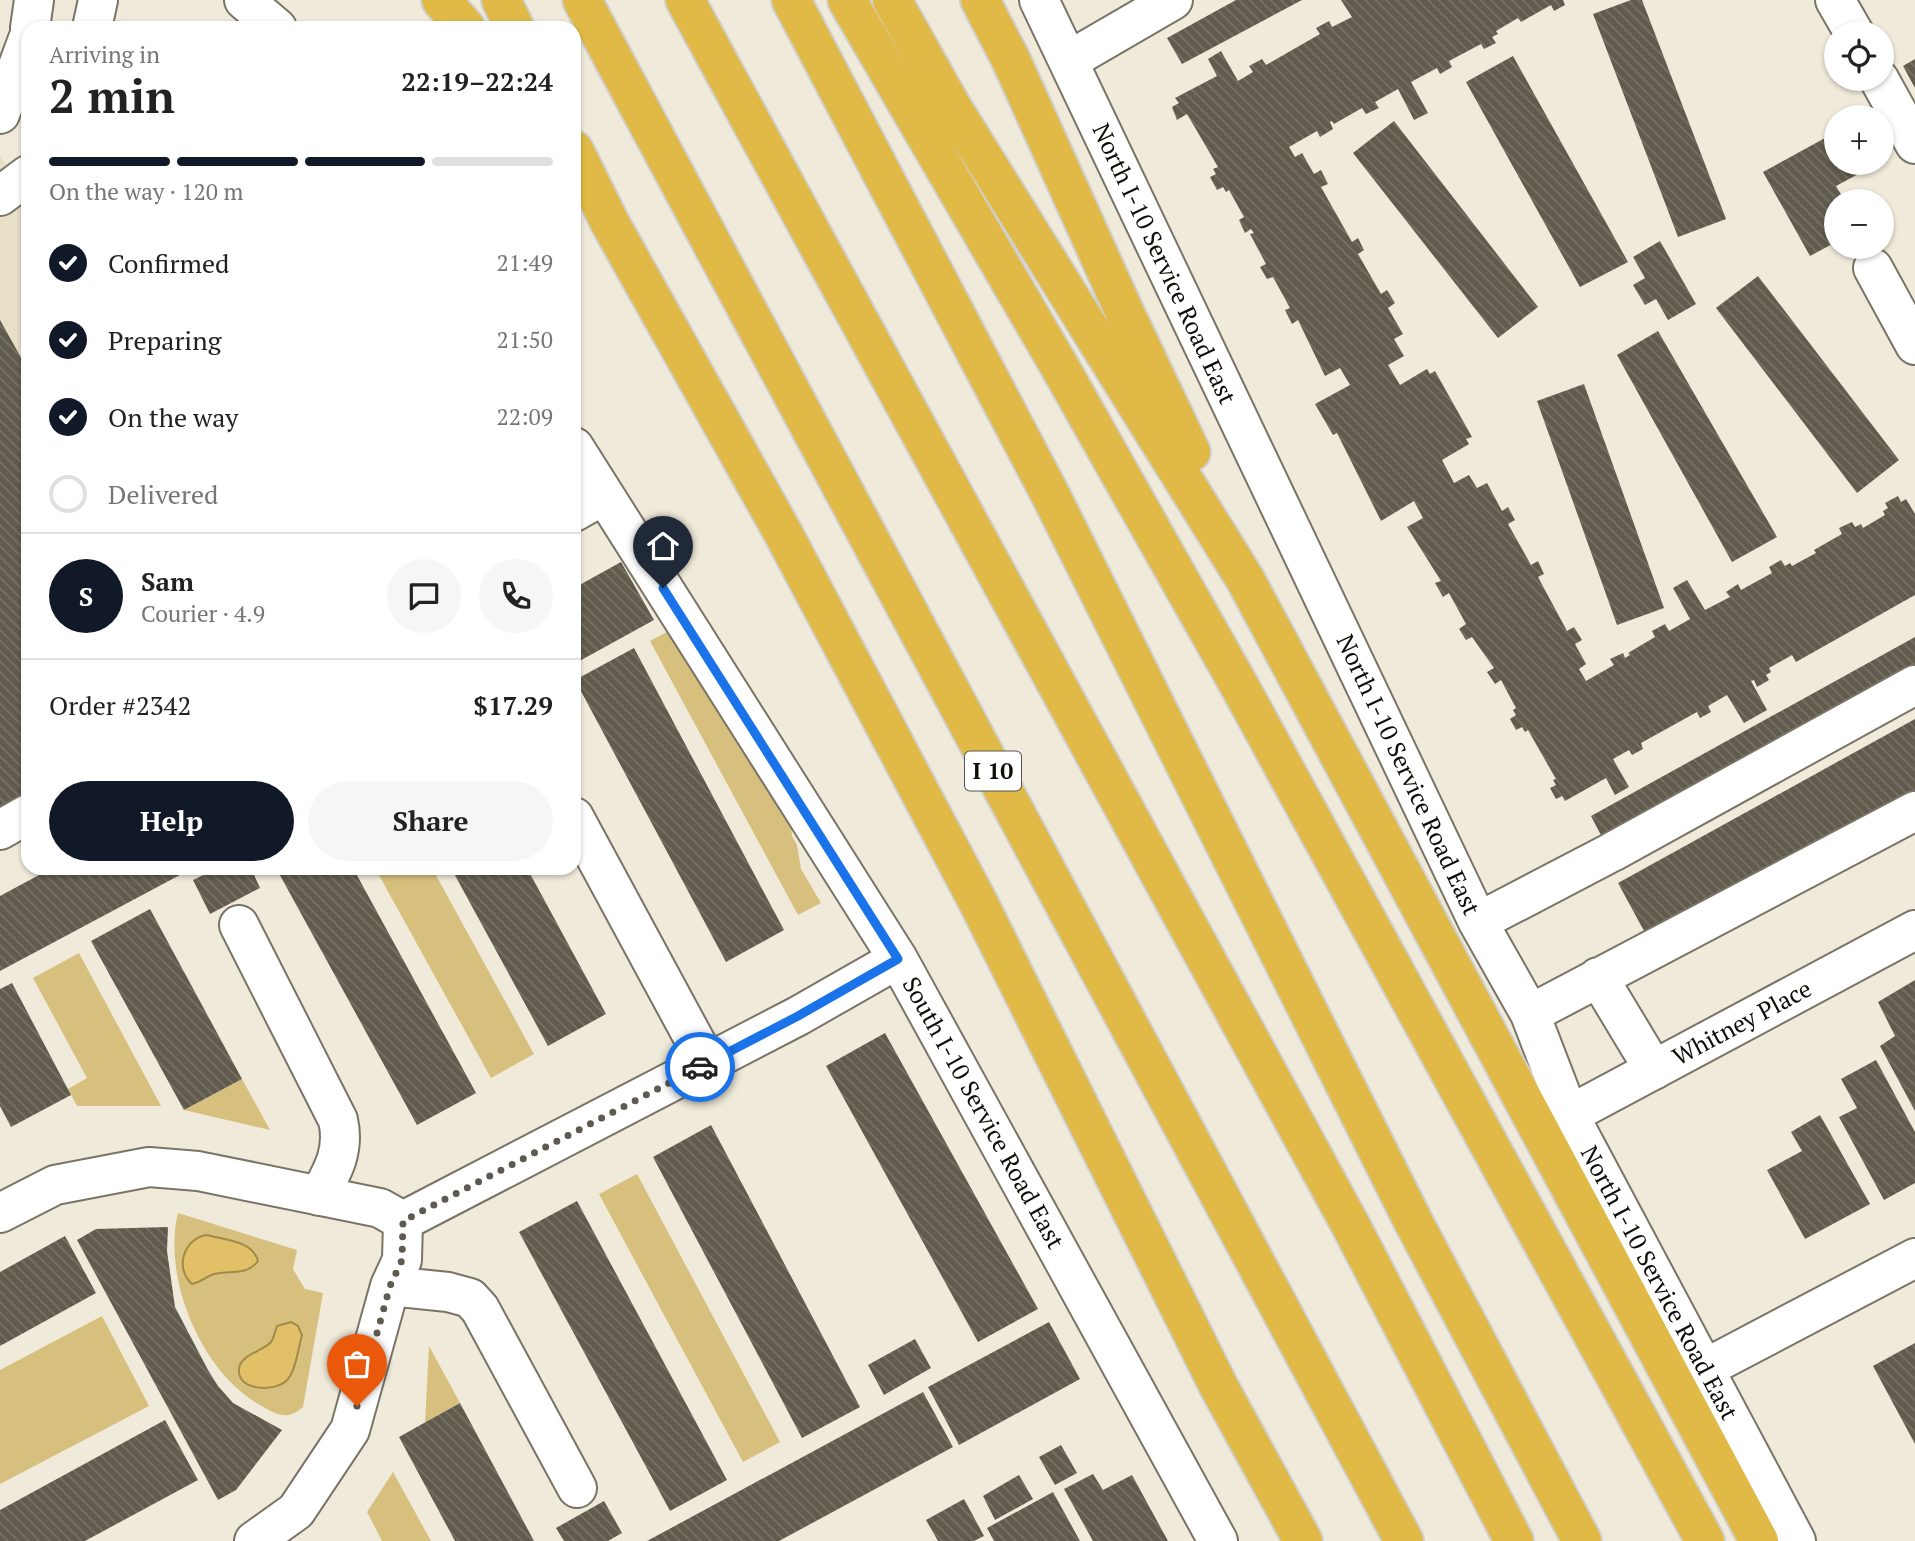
<!DOCTYPE html>
<html lang="en">
<head>
<meta charset="utf-8">
<style>
	:root { --surface:#fff; --page:#f6f6f6; --text:#222; --muted:#767676; --line:#e0e0e0; --accent:#111827 }
	body { margin:0; font-family:"PT Serif",serif; background:var(--page); color:var(--text); height:100vh; display:flex; flex-direction:column; font-size:26px; white-space:nowrap }
	* { box-sizing:border-box; margin:0 }
	p { font-size:23px; color:var(--muted) }
	.icon { flex:none; width:38px; height:38px; fill:none; stroke:currentColor; stroke-width:2; stroke-linecap:round; stroke-linejoin:round }
	.map { position:relative; flex:1; overflow:hidden }
	.panel { position:absolute; left:21px; top:21px; width:560px; height:854px; display:flex; flex-direction:column; background:var(--surface); border-radius:21px; box-shadow:0 2px 5px #0004 }
	.panel>* { flex:none }
	.buttons { position:absolute; left:1824px; top:21px; display:grid; gap:14px }
	.buttons a { display:grid; place-items:center; width:70px; height:70px; border-radius:50%; background:var(--surface); box-shadow:0 2px 5px #0004; font-size:35px }
	.pin { position:absolute; display:grid; place-items:center; width:60px; height:60px; color:#fff; margin:-72px -30px; border-radius:50% 50% 50% 0; rotate:-45deg; box-shadow:0 0 7px #0007 }
	.pin .icon { rotate:45deg }
	.courier { position:absolute; display:grid; place-items:center; width:70px; height:70px; margin:-35px; border:5px solid #1a73e8; border-radius:50%; background:#fff; color:#222; box-shadow:0 2px 9px #0007 }
	.overview em { font-style:normal; font-weight:600 }
	.overview div { display:flex; flex-direction:column-reverse }
	.overview { display:flex; align-items:center; justify-content:space-between; height:119px; padding:0 28px }
	h1 { font-size:46px; font-weight:600; line-height:52px }
	.bar { display:grid; grid-template-columns:repeat(4,1fr); gap:10px 7px; align-content:center; height:84px; padding:0 28px }
	.bar i { height:9px; border-radius:5px; background:var(--line) }
	.bar .on { background:var(--accent) }
	.bar p { grid-column:span 4 }
	.line { display:flex; align-items:center; gap:18px; padding:0 28px; border-top:2px solid var(--line) }
	.line div { flex:1 }
	.round { display:grid; place-items:center; flex:none; width:74px; height:74px; border-radius:37px; background:var(--page) }
	ol { padding:0 28px; list-style:none }
	li { display:flex; align-items:center; gap:21px; height:77px }
	li p { margin-inline-start:auto }
	li .icon { padding:7px; border-radius:50%; background:var(--accent); color:#fff; stroke-width:4 }
	li:last-child { color:var(--muted) }
	li i { width:38px; height:38px; border:4px solid var(--line); border-radius:50% }
	.button { display:flex; gap:14px; margin-top:auto; padding:14px 28px }
	.button a { flex:1; height:80px; border-radius:42px; background:var(--accent); color:#fff; font-size:28px; font-weight:600; line-height:80px; text-align:center }
	.button a+a { background:var(--page); color:var(--text) }
	.map>svg:first-child { display:block }
	.built { fill:#e8dfc7 }
	.grass { fill:#d7bf7e }
	.water { fill:#e1c067; stroke:#a28a4a; stroke-width:2 }
	.building { fill:url(#building-back-hatch) }
	.lines { fill:none; stroke-linecap:round; stroke-linejoin:round }
	.minor-casing { stroke:#797465; stroke-width:42 }
	.highway-casing { stroke:#cfcfce; stroke-width:42 }
	.minor { stroke:#fff; stroke-width:38 }
	.highway { stroke:#e0b946; stroke-width:38 }
	.done { stroke:#5e5a52; stroke-width:7; stroke-dasharray:0 12.6 }
	.route { stroke:#1a73e8; stroke-width:9 }
	.labels { text-anchor:middle; stroke-width:7; stroke-linejoin:round; paint-order:stroke }
	.shield { fill:#fff; stroke:#575652; stroke-width:2 }
	.shield-label { font-size:23px; font-weight:bold; fill:#0f0d08 }
	.street-label { font-size:24px; fill:#0f0d08; stroke:#fff }
</style>
</head>
<body>
<div class="map">
<svg width="1915" height="1541" viewBox="0 0 1915 1541">
	<defs>
		<pattern id="building-back-hatch" width="6" height="6" patternUnits="userSpaceOnUse" patternTransform="scale(1.75)"><rect width="6" height="6" fill="#605b4d"/><path d="M-1 5l2 2M0 0l6 6M5-1l2 2" fill="none" stroke="#767267"/></pattern>
	</defs>
	<rect width="100%" height="100%" fill="#f0eada"/>
	<!-- built -->
	<path class="built" d="M0,155L28,204V835L0,851Z"/>
	<!-- grass -->
	<path class="grass" d="M676,627L790,817L792,836L797,845L801,869L821,903L798,915L650,641Z
		M375,868H432L534,1054L491,1078Z
		M79,953L161,1106H77L68,1089L87,1078L33,978Z
		M242,1079L270,1130L184,1110Z
		M637,1174L780,1442L743,1462L599,1194Z
		M178,1213L297,1250L293,1269L305,1289L323,1293L303,1407C287,1421 277,1415 260,1405C201,1372 162,1278 178,1213Z
		M102,1316L149,1406L0,1484V1370Z
		M429,1346L460,1403L425,1423Z
		M393,1472L431,1541H382L367,1512Z"/>
	<!-- water -->
	<path class="water" d="M207,1235C225,1240 253,1241 258,1261C247,1276 230,1270 214,1274C205,1277 202,1282 192,1284C174,1268 184,1238 207,1235Z
		M291,1322L298,1326L302,1335C298,1348 296,1372 286,1381C274,1392 237,1391 239,1369C240,1355 263,1351 271,1342C274,1338 275,1331 277,1326Z"/>
	<!-- building -->
	<path class="building" d="M1236,0H1302L1182,64L1167,38Z
		M1341,0H1563L1565,5L1554,11L1551,5L1521,22L1518,18L1496,31L1498,34L1492,37L1496,43L1484,49L1481,44L1449,61L1452,67L1440,74L1437,68L1411,82L1428,113L1414,120L1398,89L1375,102L1379,108L1366,114L1362,108L1334,124L1332,121L1330,122L1333,129L1320,137L1317,131L1289,147L1295,157L1302,153L1314,174L1321,170L1328,184L1321,187L1352,242L1358,238L1364,250L1358,254L1381,294L1387,290L1395,303L1388,308L1403,334L1394,339L1404,356L1388,365L1400,385L1427,369L1430,374L1435,371L1472,437L1466,439L1469,444L1442,460L1454,483L1469,475L1477,488L1487,483L1502,511L1508,507L1515,520L1508,524L1531,565L1538,561L1544,574L1538,577L1567,631L1574,627L1582,640L1575,644L1586,664L1579,669L1586,681L1614,665L1610,659L1623,653L1625,658L1630,655L1628,653L1655,637L1652,631L1665,624L1669,631L1690,619L1673,588L1687,580L1705,610L1730,597L1726,592L1738,584L1741,590L1772,573L1769,567L1781,560L1785,566L1790,563L1792,566L1816,553L1814,550L1842,534L1839,528L1852,522L1855,527L1861,524L1863,528L1885,515L1883,511L1888,508L1885,503L1898,496L1901,502L1906,499L1915,514V595L1796,662L1792,655L1769,668L1771,672L1766,675L1769,680L1757,687L1754,680L1751,681L1767,710L1744,723L1727,695L1708,706L1711,712L1700,718L1697,712L1641,743L1643,749L1632,755L1629,750L1613,759L1629,787L1615,795L1606,778L1565,801L1562,796L1556,799L1550,788L1556,785L1553,780L1556,779L1528,730L1525,732L1522,727L1516,730L1510,719L1516,715L1513,710L1516,708L1501,680L1495,684L1487,672L1494,668L1472,637L1466,640L1459,629L1466,624L1449,593L1443,597L1435,583L1441,581L1407,527L1423,518L1414,501L1381,521L1337,433L1333,435L1315,404L1350,385L1340,368L1325,376L1298,320L1292,324L1285,310L1290,308L1273,277L1267,279L1260,267L1266,264L1250,234L1254,233L1251,229L1245,233L1239,220L1244,217L1229,190L1226,192L1223,187L1217,190L1210,177L1216,174L1213,169L1218,167L1187,114L1177,120L1172,107L1179,103L1175,98L1217,76L1208,59L1221,51L1238,81L1253,72L1249,66L1262,59L1266,65L1320,34L1316,28L1329,21L1332,27L1352,17Z
		M1631,0H1642L1726,219L1678,237L1593,14Z
		M1513,56L1628,262L1580,287L1466,82Z
		M1915,59V88L1903,66Z
		M1394,121L1538,307L1498,338L1353,153Z
		M1836,132V163H1857L1862,172L1836,186L1845,201H1836V242L1810,256L1763,172Z
		M1660,241L1696,304L1668,320L1656,299L1645,305L1633,285L1645,278L1633,257Z
		M1758,276L1899,460L1857,493L1716,308Z
		M0,320L28,370V795L0,811Z
		M1658,331L1777,537L1732,562L1617,355Z
		M1584,384L1664,608L1617,625L1537,401Z
		M621,562L654,620L574,664V588Z
		M1915,637V671L1605,843L1591,816Z
		M634,648L784,930L726,962L575,680Z
		M1915,719V795L1650,942L1618,883Z
		M52,868H193L0,971V896Z
		M218,868H251L260,888L210,914L193,880Z
		M276,868H353L476,1093L417,1125Z
		M451,868H527L606,1014L548,1046Z
		M150,909L242,1079L184,1110L91,941Z
		M1915,980V1111L1880,1046L1895,1036L1878,1002Z
		M12,983L71,1095L11,1127L0,1106V989Z
		M885,1033L1038,1309L978,1342L826,1066Z
		M1876,1060L1915,1132V1183L1884,1200L1839,1117L1857,1108L1841,1079Z
		M1820,1115L1870,1204L1805,1239L1767,1170L1802,1151L1791,1132Z
		M711,1125L860,1407L802,1438L653,1157Z
		M577,1201L727,1480L670,1511L519,1232Z
		M168,1227L167,1251L175,1307L208,1370L218,1386L233,1403L282,1430L236,1490L218,1500L77,1240L96,1229Z
		M65,1236L96,1293L0,1346V1272Z
		M1049,1322L1080,1379L959,1445L928,1387Z
		M915,1339L931,1368L884,1395L868,1365Z
		M1915,1343V1444L1873,1366Z
		M923,1392L953,1447L779,1541H647Z
		M460,1403L534,1541H455L399,1437Z
		M165,1420L198,1480L85,1541H0V1510Z
		M1061,1445L1077,1473L1055,1485L1039,1457Z
		M1093,1474L1103,1490L1132,1475L1168,1541H1093L1064,1489Z
		M1019,1475L1033,1499L995,1520L983,1496Z
		M1053,1492L1080,1541H994L987,1528Z
		M964,1499L984,1536L974,1541H938L926,1520Z
		M604,1501L622,1533L608,1541H564L556,1528Z"/>
	<g class="lines">
		<defs>
			<path id="minor" d="M244,0L277,28
				M1039,0L1478,922L1530,1014L1569,1115L1796,1541
				M1835,0L1854,33
				M30,28L34,0
				M92,28L98,0
				M1068,61L1173,0
				M1879,79L1915,144
				M0,114L28,39
				M0,196L28,175
				M1873,268L1915,345
				M574,447L898,959L1218,1541
				M574,512L604,495
				M574,817L707,1063
				M0,830L28,814
				M1478,922L1612,852L1915,685
				M239,925L338,1120C345,1150 333,1171 319,1196
				M1598,977L1654,1070
				M1530,1014L1915,811
				M1569,1115L1915,930
				M0,1213L55,1185L149,1167L198,1171L380,1208L403,1221
				M403,1221L798,1016L898,959
				M390,1286L448,1292L470,1298L480,1309L577,1488
				M1704,1369L1915,1258
				M254,1541L296,1511L350,1430L390,1286L402,1260L403,1221"/>
			<path id="highway" d="M441,0L466,28
				M501,0L515,28
				M582,0L1404,1541
				M685,0L1351,1226L1514,1541
				M791,0L1051,496L1414,1223L1582,1541
				M847,0L1061,369L1240,687L1705,1541
				M892,0L952,107L1245,579L1759,1541
				M980,0L1011,60L1125,313L1191,452
				M574,150L610,223L783,533L978,902L1219,1387L1303,1541"/>
		</defs>
		<!-- minor casing -->
		<use href="#minor" class="minor-casing"/>
		<!-- highway casing -->
		<use href="#highway" class="highway-casing"/>
		<!-- minor -->
		<use href="#minor" class="minor"/>
		<!-- highway -->
		<use href="#highway" class="highway"/>
	</g>
	<g class="lines">
		<!-- done -->
		<path class="done" d="M357,1406L390,1286L402,1260L403,1221L700,1067"/>
		<!-- route -->
		<path class="route" d="M663,588L898,959L798,1016L700,1067"/>
	</g>
	<g class="labels">
		<!-- shield labels -->
		<rect class="shield" x="965" y="751.5" width="56" height="39" rx="5"/>
		<g class="shield-label">
			<text x="993" y="779">I 10</text>
		</g>
		<!-- street labels -->
		<g class="street-label">
			<text transform="translate(1164 264) rotate(65)" y="8">North I-10 Service Road East</text>
			<text transform="translate(1408 775) rotate(65)" y="8">North I-10 Service Road East</text>
			<text transform="translate(1742 1023) rotate(-28)" y="8">Whitney Place</text>
			<text transform="translate(983 1113) rotate(61)" y="8">South I-10 Service Road East</text>
			<text transform="translate(1659 1283) rotate(62)" y="8">North I-10 Service Road East</text>
		</g>
	</g>
</svg>
<div class="buttons">
<a><svg class="icon" aria-label="locate" viewBox="0 0 24 24"><circle cx="12" cy="12" r="6"/><path d="M12 2v4M12 18v4M2 12h4M18 12h4"/></svg></a>
<a>+</a>
<a>−</a>
</div>
<div class="pin" style="left:357px;top:1406px;background:#ea580c"><svg class="icon" aria-label="bag" viewBox="0 0 24 24"><path d="M5 8h14l-1 12H6zM9 8a3 3 0 0 1 6 0"/></svg></div>
<div class="pin" style="left:663px;top:588px;background:#1f2937"><svg class="icon" aria-label="home" viewBox="0 0 24 24"><path d="M3 11l9-7 9 7M6 9v11h12V9"/></svg></div>
<div class="courier" style="left:700px;top:1067px"><svg class="icon" aria-label="car" viewBox="0 0 24 24"><path d="M5 17H2v-5l4-1 3-4h7l3 4 3 1v5h-3M9 17h6M6 11h13"/><circle cx="7" cy="17" r="2"/><circle cx="17" cy="17" r="2"/></svg></div>
<section class="panel">
<div class="overview"><div><h1>2 min</h1><p>Arriving in</p></div><em>22:19–22:24</em></div>
<div class="bar"><i class="on"></i><i class="on"></i><i class="on"></i><i></i><p>On the way · 120 m</p></div>
<ol>
<li><svg class="icon" aria-label="check" viewBox="0 0 24 24"><path d="M5 12l5 5 9-10"/></svg>Confirmed<p>21:49</p></li>
<li><svg class="icon" aria-label="check" viewBox="0 0 24 24"><path d="M5 12l5 5 9-10"/></svg>Preparing<p>21:50</p></li>
<li><svg class="icon" aria-label="check" viewBox="0 0 24 24"><path d="M5 12l5 5 9-10"/></svg>On the way<p>22:09</p></li>
<li><i></i>Delivered</li>
</ol>
<div class="line" style="height:126px"><b class="round" style="background:var(--accent);color:#fff">S</b><div><b>Sam</b><p>Courier · 4.9</p></div><a class="round"><svg class="icon" aria-label="chat" viewBox="0 0 24 24"><path d="M4 5h16v11H9l-5 4z"/></svg></a><a class="round"><svg class="icon" aria-label="phone" viewBox="0 0 24 24"><path d="M5 4h4l2 5-3 2q2 4 5 5l2-3 5 2v4C11 20 4 13 5 4z"/></svg></a></div>
<div class="line" style="height:91px"><div>Order #2342</div><b>$17.29</b></div>
<div class="button"><a>Help</a><a>Share</a></div>
</section>
</div>
</body>
</html>
